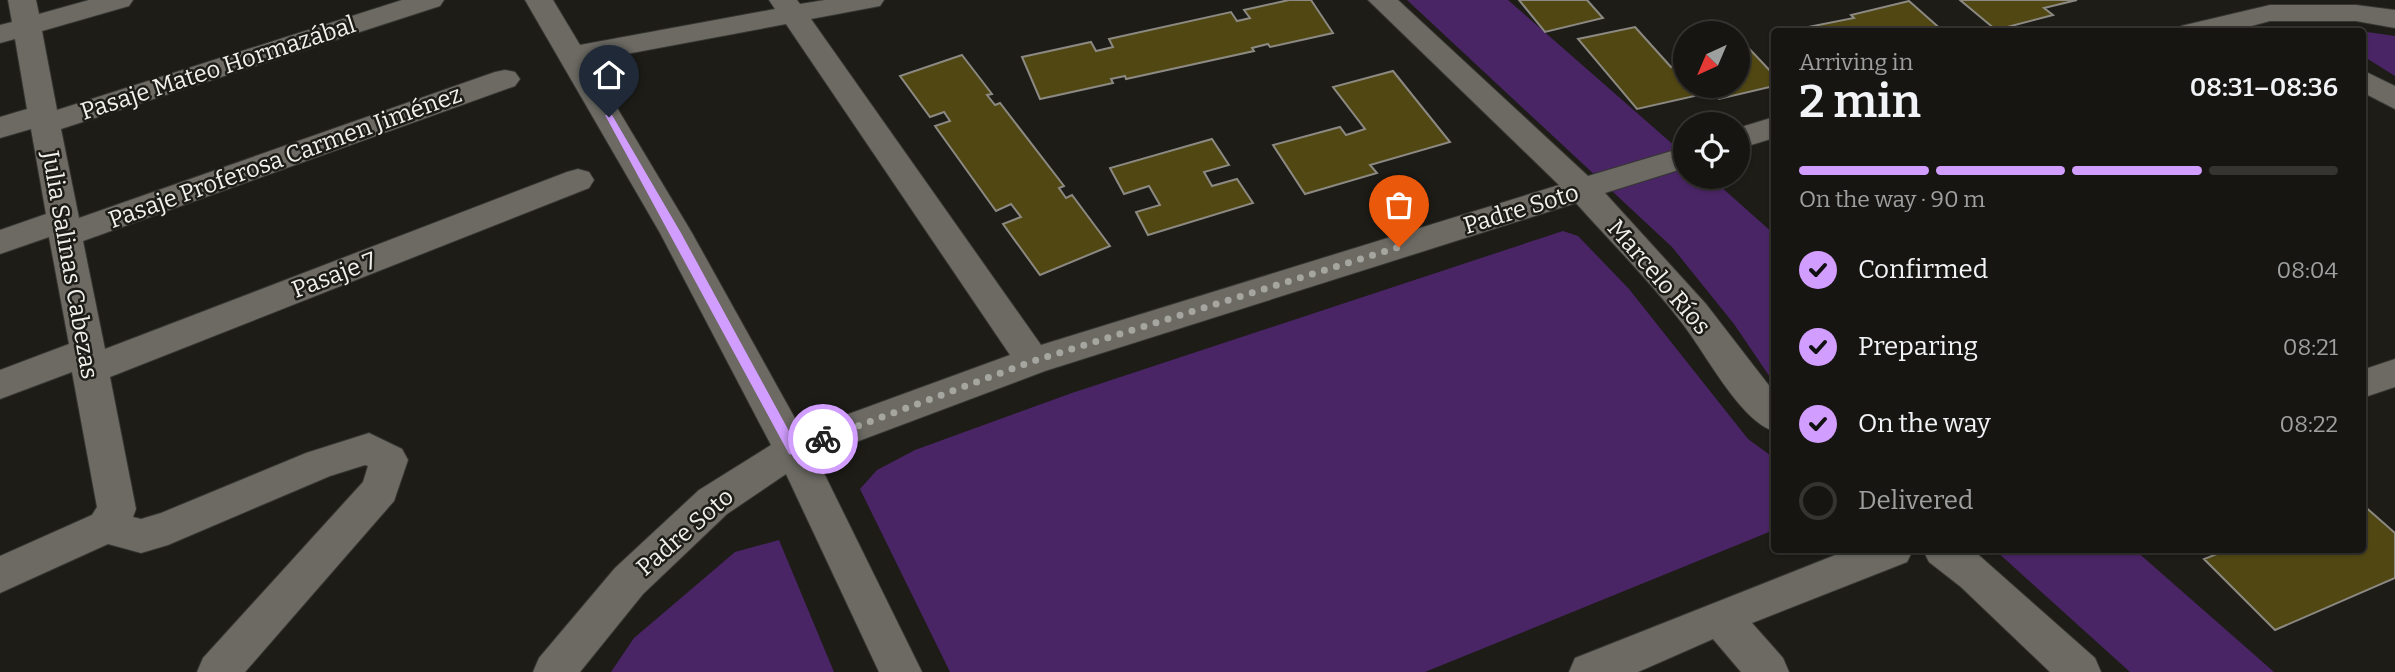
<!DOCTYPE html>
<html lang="en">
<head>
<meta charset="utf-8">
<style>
	:root { --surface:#161511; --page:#23221f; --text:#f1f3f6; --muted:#9e9f9f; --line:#353431; --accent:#d19dfe }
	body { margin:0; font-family:Bitter,serif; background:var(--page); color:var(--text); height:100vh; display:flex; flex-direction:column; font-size:26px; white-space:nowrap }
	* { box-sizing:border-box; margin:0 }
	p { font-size:23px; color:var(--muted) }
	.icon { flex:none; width:38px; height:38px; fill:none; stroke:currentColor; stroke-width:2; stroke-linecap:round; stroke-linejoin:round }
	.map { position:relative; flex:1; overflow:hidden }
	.side { position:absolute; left:1771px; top:28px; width:595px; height:525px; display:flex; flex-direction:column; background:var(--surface); border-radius:7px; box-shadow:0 2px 5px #0004,0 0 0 2px var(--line) }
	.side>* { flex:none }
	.needle { width:46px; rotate:224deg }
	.controls { position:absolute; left:1673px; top:21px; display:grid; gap:14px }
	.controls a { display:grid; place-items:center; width:77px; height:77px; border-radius:50%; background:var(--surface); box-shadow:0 2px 5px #0004,0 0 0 2px var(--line); font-size:35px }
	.pin { position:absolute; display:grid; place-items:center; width:60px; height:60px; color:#fff; margin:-72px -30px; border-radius:50% 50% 50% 0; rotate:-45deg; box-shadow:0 0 7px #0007 }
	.pin .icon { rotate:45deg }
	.courier { position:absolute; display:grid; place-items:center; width:70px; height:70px; margin:-35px; border:5px solid #d19dfe; border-radius:50%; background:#fff; color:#222; box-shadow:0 2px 9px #0007 }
	.headline em { font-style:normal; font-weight:600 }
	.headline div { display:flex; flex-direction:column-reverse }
	.headline { display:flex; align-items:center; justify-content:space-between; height:119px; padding:0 28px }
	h1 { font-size:46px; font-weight:600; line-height:52px }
	.bar { display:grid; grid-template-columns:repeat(4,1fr); gap:10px 7px; align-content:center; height:84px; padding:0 28px }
	.bar i { height:9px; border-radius:5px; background:var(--line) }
	.bar .selected { background:var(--accent) }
	.bar p { grid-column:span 4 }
	ol { padding:0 28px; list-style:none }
	li { display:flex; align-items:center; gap:21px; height:77px }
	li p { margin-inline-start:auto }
	li .icon { padding:7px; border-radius:50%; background:var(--accent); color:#111; stroke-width:4 }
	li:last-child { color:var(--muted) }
	li i { width:38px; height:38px; border:4px solid var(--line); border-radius:50% }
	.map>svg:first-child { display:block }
	.green { fill:#4a2565 }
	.building { fill:#514713; stroke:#8b8982; stroke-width:2 }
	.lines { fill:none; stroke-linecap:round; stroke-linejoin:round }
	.minor-casing { stroke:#363632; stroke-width:2 }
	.minor { fill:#6c6a63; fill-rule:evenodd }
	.route { fill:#d19dfe }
	.done { stroke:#a6a6a1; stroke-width:7; stroke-dasharray:0 12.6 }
	.labels { text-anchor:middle; stroke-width:5; stroke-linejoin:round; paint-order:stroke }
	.street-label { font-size:24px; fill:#f0f0ec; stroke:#1d1c17 }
</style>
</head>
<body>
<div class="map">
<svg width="2395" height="672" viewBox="0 0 2395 672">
	<rect width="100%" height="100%" fill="#1d1c17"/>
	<!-- green -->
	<path class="green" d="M1407,0H1508L1685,155V177H1710L1774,234V383L1734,324L1672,247Z
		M2367,32L2395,36V76L2363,56V34Z
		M1563,231L1578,236L1629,289L1748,439L1774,458V530L1425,672H950L860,489L877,470L915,450L1072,393Z
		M779,540L834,672H611L634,638L735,552Z
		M1995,550H2135L2274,672H2130Z"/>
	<!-- building -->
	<path class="building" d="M1289,0H1311L1333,33L1270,47L1268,44L1252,48L1254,51L1126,79L1125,76L1111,79L1113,83L1040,99L1022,57L1091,42L1096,51L1113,47L1109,39L1231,12L1237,21L1250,18L1244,10Z
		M1519,0H1587L1603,18L1545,32Z
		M1960,0H2077L2044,8L2053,15L1996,30Z
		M1909,1L1944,32H1783L1854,18L1851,15Z
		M1635,27L1671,67L1685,63V86H1738V43L1743,42L1774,75V86L1719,99L1712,92L1637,109L1578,39Z
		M962,55L992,94L987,95L995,105L1000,103L1064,186L1059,188L1066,198L1072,195L1110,246L1040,275L1003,224L1021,217L1011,204L996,211L935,126L950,121L944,112L930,117L900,76Z
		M1393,71L1450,142L1370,165L1377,173L1305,194L1273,145L1340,127L1346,135L1365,129L1333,87Z
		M1212,139L1229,165L1204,172L1212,186L1237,179L1253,203L1148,235L1136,212L1160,205L1149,186L1124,194L1110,168Z
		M2362,504L2395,533V578L2275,630L2204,559L2227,550H2362Z"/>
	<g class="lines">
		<defs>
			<path id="minor" d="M8,0H36L39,14L89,0H133L129,6L42,31L57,110L402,0H444L440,6L61,129L79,218L495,72L505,70L515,72L520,79L515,86L83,241L105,349L567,172L578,169L589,172L594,180L589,188L110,377L136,509L133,517L141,519L161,513L306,453L369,433L402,449L408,460L394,501L245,672H197L203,658L363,482L368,466L365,465L330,476L168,545L141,553L108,544L0,593V556L92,515L97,507L72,372L0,399V370L69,344L49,237L0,254V230L46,214L31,129L0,138V117L27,109L15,39L0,43V25L12,22Z
				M525,0H553L580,45L775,9L769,0H797L800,4L825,0H884L880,6L811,19L1041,345L1559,185L1368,0H1398L1588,176L1685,147V168L1605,193L1706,304L1774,392V431C1740,421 1705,352 1682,323C1650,281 1611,242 1576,203L1045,371L816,457L922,672H879L786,474L727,514L643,594L580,672H533L539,658L615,568L699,490L771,445L660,233ZM786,24L1010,355L802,431L692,233L589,61Z
				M2270,5H2356L2395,10V28L2356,21H2270L2229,32H2177L2181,26Z
				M2362,70L2395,86V109L2362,92Z
				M1774,117V138L1738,149V128Z
				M2395,359V387L2362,398V370Z
				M1848,550H1913L1907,562L1752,623L1783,658L1789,672H1741L1713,639L1638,672H1569L1575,658Z
				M1923,550H1973L2095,658L2101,672H2050L1961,587L1929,562Z"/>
		</defs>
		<!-- minor casing -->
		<use href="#minor" class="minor-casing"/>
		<!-- minor -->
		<use href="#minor" class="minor"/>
	</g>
	<!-- route -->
	<path class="route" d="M605,115H612L681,233L796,444L823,434L829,439L827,442L793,455L789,454Z"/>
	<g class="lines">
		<!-- done -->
		<path class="done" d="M823,439L1033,361L1399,247"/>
	</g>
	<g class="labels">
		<!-- street labels -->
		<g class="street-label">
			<text transform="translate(218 68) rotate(-18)" y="8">Pasaje Mateo Hormazábal</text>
			<text transform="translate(285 157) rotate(-20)" y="8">Pasaje Proferosa Carmen Jiménez</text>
			<text transform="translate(1521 209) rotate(-17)" y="8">Padre Soto</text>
			<text transform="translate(70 265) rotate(80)" y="8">Julia Salinas Cabezas</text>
			<text transform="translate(334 275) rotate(-21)" y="8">Pasaje 7</text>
			<text transform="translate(1659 277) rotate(49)" y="8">Marcelo Ríos</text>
			<text transform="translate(685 532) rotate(-41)" y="8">Padre Soto</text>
		</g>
	</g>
</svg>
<div class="controls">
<a><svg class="needle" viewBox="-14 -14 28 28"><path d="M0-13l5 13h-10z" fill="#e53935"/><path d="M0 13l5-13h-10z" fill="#9e9f9f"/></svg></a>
<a><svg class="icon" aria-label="locate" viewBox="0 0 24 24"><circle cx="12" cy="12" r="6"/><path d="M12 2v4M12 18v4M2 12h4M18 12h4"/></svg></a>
</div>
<div class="pin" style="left:1399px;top:247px;background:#ea580c"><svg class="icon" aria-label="bag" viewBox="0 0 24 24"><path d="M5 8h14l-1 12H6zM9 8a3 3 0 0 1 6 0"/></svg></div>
<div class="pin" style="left:609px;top:117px;background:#1f2937"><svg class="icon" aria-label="home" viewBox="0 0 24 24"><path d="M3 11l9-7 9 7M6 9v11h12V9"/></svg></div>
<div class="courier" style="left:823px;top:439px"><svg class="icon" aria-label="bike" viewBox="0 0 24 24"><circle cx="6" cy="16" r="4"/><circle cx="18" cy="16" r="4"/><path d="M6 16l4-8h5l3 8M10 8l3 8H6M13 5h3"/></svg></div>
<section class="side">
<div class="headline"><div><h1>2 min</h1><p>Arriving in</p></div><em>08:31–08:36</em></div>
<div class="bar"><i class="selected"></i><i class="selected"></i><i class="selected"></i><i></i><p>On the way · 90 m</p></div>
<ol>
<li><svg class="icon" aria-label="check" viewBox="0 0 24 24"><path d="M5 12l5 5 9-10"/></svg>Confirmed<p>08:04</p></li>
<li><svg class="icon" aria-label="check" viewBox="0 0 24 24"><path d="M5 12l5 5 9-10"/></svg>Preparing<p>08:21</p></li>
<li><svg class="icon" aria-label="check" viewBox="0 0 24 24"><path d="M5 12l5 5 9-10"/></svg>On the way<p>08:22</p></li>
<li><i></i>Delivered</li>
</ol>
</section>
</div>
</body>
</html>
